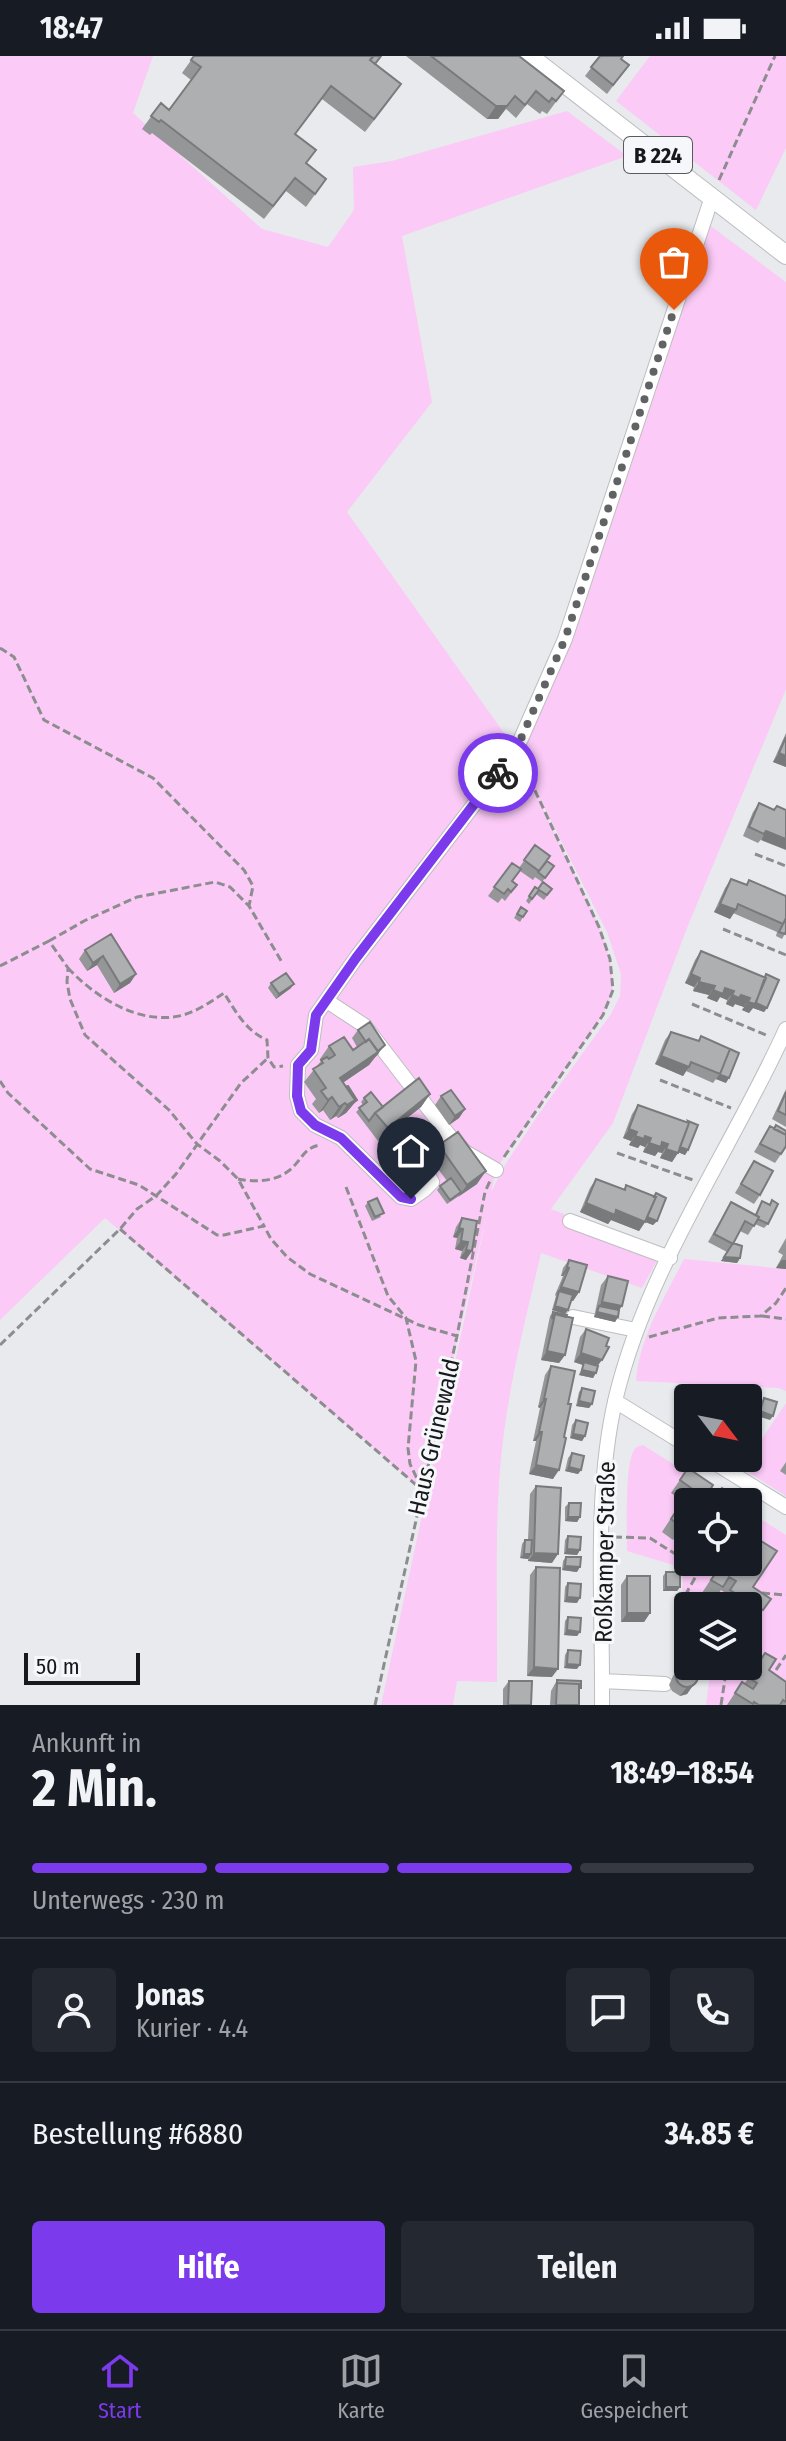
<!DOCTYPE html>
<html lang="de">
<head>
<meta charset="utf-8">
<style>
	:root { --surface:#171b24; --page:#242831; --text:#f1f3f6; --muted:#9ea1a6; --line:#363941; --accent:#7c3aed }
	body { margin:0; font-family:"Fira Sans Condensed",sans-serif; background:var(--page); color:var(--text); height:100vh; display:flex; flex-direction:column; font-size:30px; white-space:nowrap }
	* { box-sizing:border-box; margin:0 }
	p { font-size:26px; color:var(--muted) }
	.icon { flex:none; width:44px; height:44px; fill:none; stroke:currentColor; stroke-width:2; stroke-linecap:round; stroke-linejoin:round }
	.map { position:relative; height:1649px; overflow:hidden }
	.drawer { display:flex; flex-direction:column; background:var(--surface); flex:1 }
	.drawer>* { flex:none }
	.needle { width:52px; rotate:122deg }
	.fabs { position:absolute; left:674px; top:1328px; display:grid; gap:16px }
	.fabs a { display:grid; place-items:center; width:88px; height:88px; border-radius:8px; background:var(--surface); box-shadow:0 2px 6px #0004; font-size:40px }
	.scale { position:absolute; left:24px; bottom:20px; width:116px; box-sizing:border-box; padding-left:8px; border:4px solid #171819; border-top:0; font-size:22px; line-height:28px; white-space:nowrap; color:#171819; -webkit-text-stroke:6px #f6f7fa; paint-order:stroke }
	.pin { position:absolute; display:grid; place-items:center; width:68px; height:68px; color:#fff; margin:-82px -34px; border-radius:50% 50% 50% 0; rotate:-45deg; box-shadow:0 0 8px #0007 }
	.pin .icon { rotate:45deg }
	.courier { position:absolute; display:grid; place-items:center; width:80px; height:80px; margin:-40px; border:6px solid #7c3aed; border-radius:50%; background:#fff; color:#222; box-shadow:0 2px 10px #0007 }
	.head em { font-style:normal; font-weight:700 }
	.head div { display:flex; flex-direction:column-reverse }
	.head { display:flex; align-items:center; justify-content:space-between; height:136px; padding:0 32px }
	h1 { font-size:52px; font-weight:700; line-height:60px }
	.bar { display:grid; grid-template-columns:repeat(4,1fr); gap:12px 8px; align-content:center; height:96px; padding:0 32px }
	.bar i { height:10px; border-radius:6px; background:var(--line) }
	.bar .selected { background:var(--accent) }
	.bar p { grid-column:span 4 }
	.line { display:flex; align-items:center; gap:20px; padding:0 32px; border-top:2px solid var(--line) }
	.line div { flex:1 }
	.round { display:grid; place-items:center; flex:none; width:84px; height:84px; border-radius:8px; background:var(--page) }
	.button { display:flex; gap:16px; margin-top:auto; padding:16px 32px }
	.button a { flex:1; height:92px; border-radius:8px; background:var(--accent); color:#fff; font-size:32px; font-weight:700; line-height:92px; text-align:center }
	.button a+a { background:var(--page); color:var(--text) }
	.status { display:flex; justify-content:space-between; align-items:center; height:56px; padding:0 40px; background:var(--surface); direction:ltr }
	.status svg { height:22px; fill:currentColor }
	.tabs { display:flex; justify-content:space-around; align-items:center; height:112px; border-top:2px solid var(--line); background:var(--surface); font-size:22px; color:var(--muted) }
	.tabs a { display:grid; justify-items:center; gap:4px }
	.tabs .selected { color:var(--accent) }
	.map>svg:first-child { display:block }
	.green { fill:#fbcaf7; fill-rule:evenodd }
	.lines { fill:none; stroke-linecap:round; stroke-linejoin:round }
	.minor-casing { stroke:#bdbec1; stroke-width:16 }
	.major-casing { stroke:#bdbec1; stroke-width:20 }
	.path { stroke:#8c8d8f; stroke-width:3; stroke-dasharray:8 4; stroke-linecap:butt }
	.minor { stroke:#fff; stroke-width:14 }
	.major { stroke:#fff; stroke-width:18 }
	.wall { fill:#959698 }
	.shaded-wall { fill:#797a7c }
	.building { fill:#adafb1; stroke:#797a7c; stroke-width:2 }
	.done { stroke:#606263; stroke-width:8; stroke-dasharray:0 14.4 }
	.route { stroke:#7c3aed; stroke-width:10 }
	.labels { text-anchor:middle; stroke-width:6; stroke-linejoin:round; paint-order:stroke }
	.shield { fill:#f6f7fa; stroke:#5a5b5c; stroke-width:2 }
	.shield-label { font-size:22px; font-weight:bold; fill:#171819 }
	.street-label { font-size:24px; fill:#171819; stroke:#f6f7fa }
</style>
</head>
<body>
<div class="status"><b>18:47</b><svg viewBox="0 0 49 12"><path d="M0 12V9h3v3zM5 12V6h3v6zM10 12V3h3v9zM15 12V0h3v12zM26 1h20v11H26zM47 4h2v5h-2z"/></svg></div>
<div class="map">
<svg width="786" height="1649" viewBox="0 0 786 1649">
	<rect width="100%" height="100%" fill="#e9eaed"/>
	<!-- green -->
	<path class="green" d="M0,0H153L133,57L262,173L328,191L354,154L353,111L392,105L567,55L627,100L402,180L432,346L347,456L516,694L565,583L704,165L786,226V633L687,872L613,1067L551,1153L564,1158V1168L659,1201L642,1232L541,1197C527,1257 512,1316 504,1376C493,1459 498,1544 497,1626L457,1625L453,1649H381L488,1154L422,1434L105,1162L0,1264ZM537,737L607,876L621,918L620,940L611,958L538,1059L505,1109L491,1136L496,1113L603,959C606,951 611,943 612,935C621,888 553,785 537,737Z
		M650,0H786V92L756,154L616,45Z
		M684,1203L786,1213V1335L779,1332L636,1325C639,1282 665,1241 684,1203Z
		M786,1347V1440L742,1412Z
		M643,1389L734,1446H688V1506H748V1455L786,1479V1649H706L711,1610H748V1550H688V1577H681L683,1512L627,1495C627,1475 625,1412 633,1396C636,1390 637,1391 643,1389Z"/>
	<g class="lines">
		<defs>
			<path id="minor" d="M327,945L365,970L448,1078L465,1096L496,1114
				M448,1078L421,1096L419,1102L432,1126L424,1134L411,1143L401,1141L341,1082L315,1069L301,1055L297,1040L298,1009L311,994L316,959L356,902L516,694L565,583L712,141
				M570,1165L670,1202
				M573,1261L636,1274
				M615,1345L688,1390
				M707,1402L786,1451
				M602,1625L665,1628
				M602,1649C603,1549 593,1438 616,1341C648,1209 731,1095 786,973"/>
			<path id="major" d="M529,0L786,199"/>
		</defs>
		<!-- minor casing -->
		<use href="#minor" class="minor-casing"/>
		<!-- major casing -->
		<use href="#major" class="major-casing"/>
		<!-- path -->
		<path class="path" d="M719,124L775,0
			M0,592L14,601L44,664L153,722L244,814L253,830L249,850
			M755,798L786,810
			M723,873L786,899
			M49,885L84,865L137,841L215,826L230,831L249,850L283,908
			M0,910L49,885L68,912L67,926L70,943L85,979L169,1054L197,1088L220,1105L238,1123L264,1170
			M68,912C93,939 134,966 173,961C192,959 209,947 224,937C236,956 246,975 267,984L268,1002L274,1011L283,1010
			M692,948L766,979
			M660,1024L731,1052
			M0,1025L8,1037L90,1113L139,1129L217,1179H224L264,1170L271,1183L287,1201L310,1218L419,1269L457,1280
			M617,1097L693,1124
			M504,1101L603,959L613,934L610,903L599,871L523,709
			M238,1123C253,1126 274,1126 287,1116C301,1107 302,1092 320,1089
			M346,1131L388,1240L406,1262L416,1305L408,1392L410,1408L421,1431
			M120,1173L422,1434
			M762,1260L786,1263
			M649,1281L718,1262L761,1260L776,1247L786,1232
			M0,1289L120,1173L137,1153L156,1140L176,1118L241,1027L268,1002
			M614,1481L650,1482L688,1506
			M688,1506L700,1513L687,1536L709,1550
			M762,1537L786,1539
			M776,1614L786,1599
			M375,1649L457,1280L485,1136L490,1125
			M721,1649L727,1610"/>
		<!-- minor -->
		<use href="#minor" class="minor"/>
		<!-- major -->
		<use href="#major" class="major"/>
	</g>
	<!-- wall -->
	<path class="wall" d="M194,0L375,8L392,41L365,76L322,43L295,78L307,108L326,123L306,151L286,135L264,163L152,77L150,79L142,73L161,47L169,54L191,24L182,17Z
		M406,0H519L564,35L547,58L542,55L540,58L527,48L516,62L506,53L498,63H487Z
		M600,0L621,3L629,9L607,38L585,20Z
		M786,677V711L773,706Z
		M759,747L774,754H786L758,787L743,780L753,756Z
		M535,789L547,805L554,810L542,826L535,821L538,817L533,824L520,815L513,825L517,829L505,845L502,842L498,847L488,840L512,807L519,812Z
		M731,823L746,829L749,824L786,840V876L782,883L776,880L777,876L733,857L730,863L714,856L725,832Z
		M535,831L538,833H552L544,844L536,838L529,848L526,845Z
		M521,851L523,861L520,866L514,862Z
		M111,878L136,918L130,927L114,937L97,909L87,915L79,903L85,894Z
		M701,895L767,952L764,956L753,952L749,957L742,954L744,951L735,948L733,951L726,948L727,944L720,941L717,946L707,942L709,939L693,935L694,931L685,927L695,904Z
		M271,927L291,932L276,943L268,932Z
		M358,974L379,998L374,1002L369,1009L343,1026L357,1044L346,1057L338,1062L336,1060L330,1064L323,1054L319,1057L312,1048L316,1043L304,1026L321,1005L320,1003L329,990L353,994L357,991L352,982Z
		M671,976L698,985L701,980L726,1027L716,1023L713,1027L686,1015L683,1020L655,1008L665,984Z
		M786,1033V1071L772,1063Z
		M430,1038L421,1051L378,1085L356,1056L363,1049L361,1046L364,1042L383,1051Z
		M441,1040L465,1053L459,1062L449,1069L435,1049Z
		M638,1049L688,1094L685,1099L678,1096L672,1106L660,1102L662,1097L658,1096L655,1100L643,1096L645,1091L640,1089L638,1092L629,1089L631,1085L623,1082L632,1058Z
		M770,1070L774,1073L786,1075V1091L775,1107L754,1096Z
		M392,1089L430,1118L424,1127L414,1134L386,1098Z
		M439,1089L477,1128L447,1148L437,1134L440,1130L447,1125L430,1102Z
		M754,1105L760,1139L754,1148L735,1137Z
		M596,1123L624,1133L626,1129L654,1140L656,1137L657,1165L653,1169L645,1166L639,1175L611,1164L608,1168L580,1156L590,1132Z
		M772,1144L768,1168L764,1172L755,1168L748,1179L740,1175L733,1187L740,1202L737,1207L721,1205L727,1196L708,1186L731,1146L755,1159L762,1145L769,1149Z
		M368,1146L381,1161L372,1165L365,1150Z
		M462,1162L477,1165L466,1204L460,1202L462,1195L455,1193L457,1182L453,1181L456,1171Z
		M786,1182V1213L776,1212L783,1199L778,1196Z
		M569,1204L579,1236L573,1245L571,1244L568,1254L565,1258L552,1254L556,1240L555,1239L563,1220H561L563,1212Z
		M608,1220L619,1254L618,1261L615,1266L594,1261L601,1229Z
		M553,1256L565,1299L559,1307L541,1304L550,1260Z
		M586,1273L598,1310L593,1322L579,1319L583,1309L574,1306L580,1281Z
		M551,1310L568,1348L564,1381L553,1423L529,1418L536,1385H533L540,1352L538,1351L545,1319Z
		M582,1332L592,1348L589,1352L576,1350L579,1336Z
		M576,1364L585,1380L582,1385L570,1382L572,1369Z
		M572,1397L581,1414L578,1418L565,1415L568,1402Z
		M786,1406V1419L780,1415Z
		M688,1412L710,1434L717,1439L737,1442L688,1446V1482L684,1480L686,1476L681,1473L673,1484L662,1476L682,1445L671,1437Z
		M536,1430L552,1507L528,1505V1503L520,1502L522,1488L525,1484H528L530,1438Z
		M569,1447L580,1461L577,1466L565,1465V1451Z
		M568,1480L580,1494L577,1499L564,1498L565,1484Z
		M566,1501L577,1516L562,1514L563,1505Z
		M722,1506L753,1531L771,1543L754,1567L748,1563V1550H725L720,1547L727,1538L721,1534L714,1544L702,1537Z
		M536,1511L552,1621L527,1620L530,1519Z
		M666,1516L680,1531L677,1535H663V1520Z
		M627,1520L650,1557L644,1566H621V1529Z
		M568,1527L577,1547L564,1546L565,1531Z
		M568,1561L580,1576L577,1580L564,1579L565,1565Z
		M568,1594L577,1613L564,1612L565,1599Z
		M765,1597L769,1614L786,1626V1649H727L742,1626L746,1629L745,1627Z
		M680,1611L698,1623L687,1638L680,1640L672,1635L669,1629L673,1620Z
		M557,1624L579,1634V1649H550L551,1635Z
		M509,1625L531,1649H503V1633Z"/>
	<!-- shaded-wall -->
	<path class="shaded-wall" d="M515,40L498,63H487L496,50Z
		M779,697L786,700V711L773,706Z
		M766,775L786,783V794L761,784Z
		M720,848L736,854L730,863L714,856Z
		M103,900L97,909L87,915L93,907Z
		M136,918L130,927L114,937L120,928Z
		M691,918L700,922L694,931L685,927Z
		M699,926L715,930L709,939L693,935Z
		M294,928L291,932L276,943L279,938Z
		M725,932L734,935L727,944L720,941L717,946L707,942L713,934Z
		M732,939H741L750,942L744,951L735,948L733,951L726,948Z
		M748,946H754L767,952L764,956L753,952L749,957L742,954Z
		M385,989L369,1009L331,1035L340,1022Z
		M661,1000L689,1011L683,1020L655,1008Z
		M719,1019L729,1022L726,1027L716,1023Z
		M430,1038L421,1051L378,1085L388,1072Z
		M332,1041L323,1054L319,1057L328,1044Z
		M357,1044L346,1057L338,1062L347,1049Z
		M345,1047L336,1060L330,1064L339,1051Z
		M465,1053L459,1062L449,1069L455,1060Z
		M629,1073L637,1076L631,1085L623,1082Z
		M635,1080H645L651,1082L645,1091L640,1089L638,1092L629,1089Z
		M662,1086L668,1088L662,1097L658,1096L655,1100L643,1096L649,1087Z
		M679,1091L688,1094L685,1099L675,1095Z
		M666,1093L678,1097L672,1106L660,1102Z
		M486,1115L477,1128L458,1141L467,1129Z
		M430,1118L424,1127L414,1134L420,1126Z
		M586,1147L616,1154L645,1166L639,1175L611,1164L608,1168L580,1156Z
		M646,1161L657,1165L653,1169L643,1165Z
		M459,1172L463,1173L457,1182L453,1181Z
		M461,1185L468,1186L462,1195L455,1193Z
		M466,1194L472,1195L466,1204L460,1202Z
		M724,1201L740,1202L737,1207L721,1205Z
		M782,1204H786V1213L776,1212Z
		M567,1211L569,1212L563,1220H561Z
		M561,1231L579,1236L573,1245L558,1240L559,1235L555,1239Z
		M602,1246L622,1250L616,1259L599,1250Z
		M555,1250L568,1254L565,1258L552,1254Z
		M597,1256L618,1261L615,1266L594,1261Z
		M547,1295L565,1299L559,1307L541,1304Z
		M581,1297L602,1304L596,1312L584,1306L583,1309L574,1306Z
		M582,1314L596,1317L593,1322L579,1319Z
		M544,1343H546L540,1352L538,1351Z
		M579,1345L592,1348L589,1352L576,1350Z
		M760,1355L773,1360L770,1364L757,1360Z
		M539,1376H542L536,1385H533Z
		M573,1378L585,1380L582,1385L570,1382Z
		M536,1409L559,1414L553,1423L529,1418Z
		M569,1411L581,1414L578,1418L565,1415Z
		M568,1461H580L577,1466L565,1465Z
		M567,1493L580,1494L577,1499L564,1498Z
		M534,1497L558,1498L552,1507L528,1505Z
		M524,1498H531L528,1503L520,1502Z
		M565,1510L580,1511L577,1516L562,1514Z
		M666,1531H680L677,1535H663Z
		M567,1541L580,1542L577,1547L564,1546Z
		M627,1557H650L644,1566H621Z
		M567,1574L580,1576L577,1580L564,1579Z
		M567,1608L580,1609L577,1613L564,1612Z
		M534,1611L558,1613L552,1621L527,1620Z
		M693,1629L687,1638L680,1640L687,1631Z"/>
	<!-- building -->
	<path class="building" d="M194,0H373L370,4L401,28L374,63L331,30L295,78L316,94L306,107L326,123L315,138L295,122L273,150L161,64L159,66L151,60L161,47L169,54L198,15L201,11L191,4Z
		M374,0H381L375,8L370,4Z
		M431,0H519L564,35L556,45L552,42L549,46L536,35L525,49L515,40L507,50H496Z
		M600,0H623L621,3L629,9L613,29L591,11Z
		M786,681V700L779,697Z
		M759,747L774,754L777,750L786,754V783L766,775L764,778L749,771Z
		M535,789L550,800L539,815L524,804Z
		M547,805L554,810L545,822L538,816Z
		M512,807L521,813L512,825L517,829L511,836L508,833L504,838L494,831Z
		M731,823L747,829L749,824L786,840V862L783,868L738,848L736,854L720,848Z
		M543,826L552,833L547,839L539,834L532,843L529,840L535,831L538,833Z
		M521,851L527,855L523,861L517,858Z
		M786,862V875L785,878L779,876Z
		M111,878L136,918L120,928L103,900L93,907L85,894Z
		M701,895L766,922L755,948L748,946L750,942L741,939L739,942L732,939L734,935L725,932L723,938L713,934L715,930L699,926L700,922L691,918Z
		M286,917L294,928L279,938L271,927Z
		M766,918L779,924L767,952L756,947Z
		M370,966L385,989L378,995L369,983L366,986L358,974Z
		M671,976L699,985L701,980L730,993L720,1018L691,1006L689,1011L661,1000Z
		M344,981L353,994L369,983L378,996L340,1022L355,1044L347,1049L345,1047L339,1051L332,1041L328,1044L321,1035L326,1032L313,1013L323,1007L321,1004L327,1001L329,1003L335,999L329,990Z
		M730,993L739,997L729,1022L718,1018H720Z
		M419,1022L430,1038L388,1072L375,1057Z
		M348,1030L357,1044L353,1047L355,1044L346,1031Z
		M451,1034L465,1053L455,1060L441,1040Z
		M371,1036L383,1051L375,1057L369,1065L359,1052L367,1046L364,1042Z
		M786,1036V1059L778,1055Z
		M638,1049L689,1067L678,1097L666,1093L668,1088L662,1086L661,1091L649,1087L651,1082L645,1080L644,1083L635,1080L637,1076L629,1073Z
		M688,1065L698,1069L688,1094L680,1091L689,1067Z
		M776,1069L786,1075V1079L774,1073Z
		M770,1070L786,1079V1090L781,1098L760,1088Z
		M458,1076L486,1115L467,1129L439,1089Z
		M403,1081L430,1118L420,1126L392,1089Z
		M754,1105L773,1115L760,1139L741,1128Z
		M451,1122L461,1136L450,1144L440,1130Z
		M596,1123L625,1134L626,1129L656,1141L645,1166L616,1154L615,1159L586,1147Z
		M656,1137L666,1142L657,1165L647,1161L656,1141H654Z
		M377,1142L384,1157L375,1161L368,1146Z
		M772,1144L778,1148L768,1168L758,1163L759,1161L756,1159L762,1145L770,1149Z
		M731,1146L759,1161L754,1170L745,1165L733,1188L714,1178Z
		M462,1162L477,1165L472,1195L466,1194L468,1186L461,1185L463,1173L459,1172Z
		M733,1187L742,1190L740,1202L724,1201Z
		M569,1204L587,1209L579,1236L561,1231L569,1212L567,1211Z
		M608,1220L628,1225L622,1250L602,1246Z
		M559,1235L573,1239L568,1254L555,1250Z
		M599,1250L619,1254L618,1261L597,1256Z
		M553,1256L567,1259L566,1261L555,1258L552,1263Z
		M555,1258L573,1262L565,1299L547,1295Z
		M586,1273L609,1282L606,1290L609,1291L602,1304L581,1297Z
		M584,1306L598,1310L596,1317L582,1314Z
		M551,1310L575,1315L568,1348H571L564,1381L566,1382L559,1414L536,1409L542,1376H539L546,1343H544Z
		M721,1331L739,1342H714Z
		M582,1332L595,1335L592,1348L579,1345Z
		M745,1334L757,1336L754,1347L748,1346V1342H743Z
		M764,1342L777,1346L773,1360L760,1355Z
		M748,1347L761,1355L748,1376Z
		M576,1364L588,1367L585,1380L573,1378Z
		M572,1397L584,1400L581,1414L569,1411Z
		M688,1412L713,1429L710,1434L717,1439L722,1432L737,1442L734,1446H688V1462L682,1471L671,1463L691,1432L680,1424Z
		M536,1430L561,1432L558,1498L534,1497Z
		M569,1447H581L580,1461H568Z
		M568,1480L581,1481L580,1494L567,1493Z
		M525,1484H532L531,1498H524Z
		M748,1485L757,1490L761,1485L777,1495L753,1531L771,1543L763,1554L730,1534L736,1525L729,1521L723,1531L711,1524L723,1506H748Z
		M566,1501H581L580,1511L565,1510Z
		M536,1511L560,1512L558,1613L534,1611Z
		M666,1516H680V1531H666Z
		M627,1520H650V1557H627Z
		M568,1527L581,1528L580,1542L567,1541Z
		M568,1561L581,1562L580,1576L567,1574Z
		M568,1594L581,1595L580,1609L567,1608Z
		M765,1597L776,1603L769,1614L786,1626V1646L783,1644L780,1649H759L754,1646L753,1648L735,1637L742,1626L753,1633L757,1627L751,1623L756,1616L754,1614Z
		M676 1620a11 11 0 1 1 22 0a11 11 0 1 1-22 0Z
		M557,1624L581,1625V1632H579V1628L557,1627Z
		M509,1625H532L531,1649H508Z
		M557,1627L579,1628V1649H556Z"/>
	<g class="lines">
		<!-- done -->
		<path class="done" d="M498,717L516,694L565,583L674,254"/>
		<!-- route -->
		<path class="route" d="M411,1143L401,1141L341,1082L315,1069L301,1055L297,1040L298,1009L311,994L316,959L356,902L498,717"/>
	</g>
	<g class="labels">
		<!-- shield labels -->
		<rect class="shield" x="624" y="81" width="68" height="36" rx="6"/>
		<g class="shield-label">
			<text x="658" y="107">B 224</text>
		</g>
		<!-- street labels -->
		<g class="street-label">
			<text transform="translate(434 1381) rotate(-77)" y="8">Haus Grünewald</text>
			<text transform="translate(605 1496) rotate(-89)" y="8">Roßkamper Straße</text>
		</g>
	</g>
</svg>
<div class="fabs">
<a><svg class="needle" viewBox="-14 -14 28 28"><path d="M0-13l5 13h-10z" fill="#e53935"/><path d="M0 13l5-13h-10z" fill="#9ea1a6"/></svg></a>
<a><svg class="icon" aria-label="locate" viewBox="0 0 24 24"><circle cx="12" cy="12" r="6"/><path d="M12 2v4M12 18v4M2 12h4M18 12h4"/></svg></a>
<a><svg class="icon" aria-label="layers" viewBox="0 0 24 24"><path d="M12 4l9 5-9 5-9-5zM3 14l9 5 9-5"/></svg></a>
</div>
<div class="scale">50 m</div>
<div class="pin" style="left:674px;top:254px;background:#ea580c"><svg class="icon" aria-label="bag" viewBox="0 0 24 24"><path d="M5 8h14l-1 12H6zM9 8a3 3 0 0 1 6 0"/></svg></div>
<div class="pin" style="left:411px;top:1143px;background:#1f2937"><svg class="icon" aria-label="home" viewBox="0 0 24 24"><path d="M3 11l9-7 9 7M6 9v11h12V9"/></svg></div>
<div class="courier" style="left:498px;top:717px"><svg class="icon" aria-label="bike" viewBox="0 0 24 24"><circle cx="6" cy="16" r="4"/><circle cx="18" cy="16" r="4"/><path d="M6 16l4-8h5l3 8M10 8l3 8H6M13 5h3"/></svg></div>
</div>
<section class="drawer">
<div class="head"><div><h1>2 Min.</h1><p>Ankunft in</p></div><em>18:49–18:54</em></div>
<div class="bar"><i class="selected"></i><i class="selected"></i><i class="selected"></i><i></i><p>Unterwegs · 230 m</p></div>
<div class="line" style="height:144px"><a class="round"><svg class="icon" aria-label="person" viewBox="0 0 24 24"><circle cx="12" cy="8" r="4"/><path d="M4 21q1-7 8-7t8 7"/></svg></a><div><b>Jonas</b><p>Kurier · 4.4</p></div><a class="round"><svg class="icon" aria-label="chat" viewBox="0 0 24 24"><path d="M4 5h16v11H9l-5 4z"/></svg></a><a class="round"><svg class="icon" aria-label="phone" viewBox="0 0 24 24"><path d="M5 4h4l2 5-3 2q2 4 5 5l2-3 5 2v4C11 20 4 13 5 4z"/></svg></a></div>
<div class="line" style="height:104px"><div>Bestellung #6880</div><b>34.85 €</b></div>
<div class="button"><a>Hilfe</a><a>Teilen</a></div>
</section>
<nav class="tabs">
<a class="selected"><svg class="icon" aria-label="home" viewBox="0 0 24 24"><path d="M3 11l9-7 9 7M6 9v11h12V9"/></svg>Start</a>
<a><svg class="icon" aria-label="map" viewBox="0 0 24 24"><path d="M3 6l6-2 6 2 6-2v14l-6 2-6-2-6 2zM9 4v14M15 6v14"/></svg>Karte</a>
<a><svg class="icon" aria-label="saved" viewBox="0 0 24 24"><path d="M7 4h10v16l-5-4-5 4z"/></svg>Gespeichert</a>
</nav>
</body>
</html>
